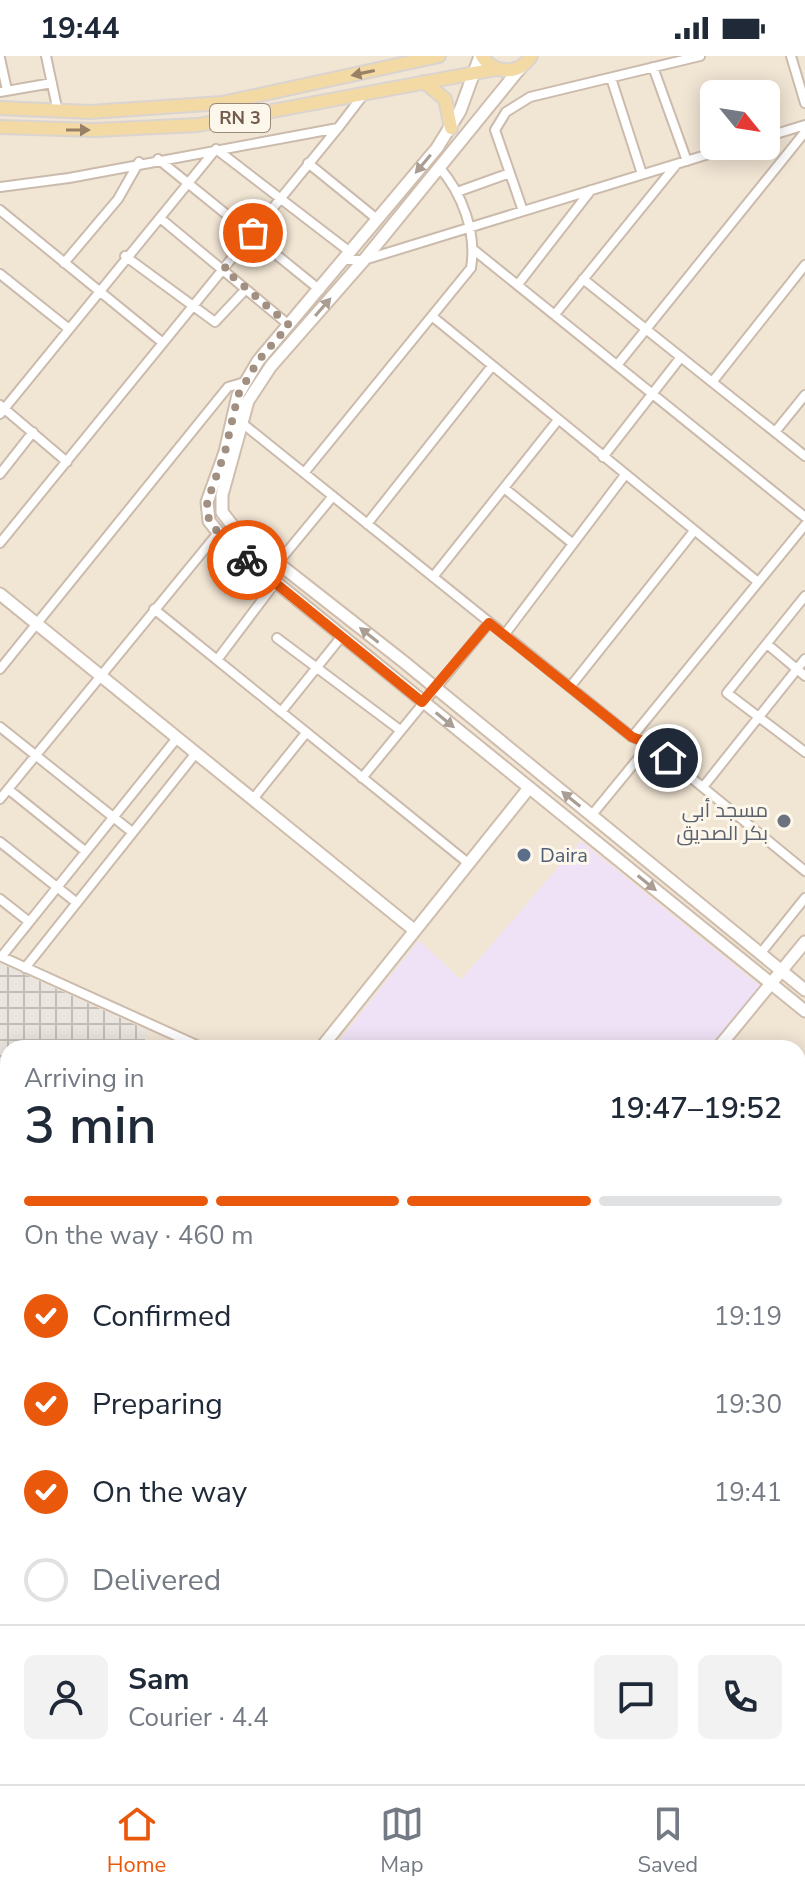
<!DOCTYPE html>
<html lang="en">
<head>
<meta charset="utf-8">
<style>
	:root { --surface:#fff; --page:#f2f2f3; --text:#1f2937; --muted:#747a83; --line:#e0e1e3; --accent:#ea580c }
	body { margin:0; font-family:"Nunito Sans",Cairo,sans-serif; background:var(--page); color:var(--text); height:100vh; display:flex; flex-direction:column; font-size:30px; white-space:nowrap }
	* { box-sizing:border-box; margin:0 }
	p { font-size:26px; color:var(--muted) }
	.icon { flex:none; width:44px; height:44px; fill:none; stroke:currentColor; stroke-width:2; stroke-linecap:round; stroke-linejoin:round }
	.map { position:relative; flex:1; overflow:hidden }
	.details { position:absolute; left:0px; top:984px; width:806px; height:744px; display:flex; flex-direction:column; background:var(--surface); border-radius:24px 24px 0 0; box-shadow:0 4px 20px #0003 }
	.details>* { flex:none }
	.needle { width:52px; rotate:120deg }
	.controls { position:absolute; left:700px; top:24px; display:grid; gap:16px }
	.controls a { display:grid; place-items:center; width:80px; height:80px; border-radius:12px; background:var(--surface); box-shadow:0 4px 20px #0003; font-size:40px }
	.pin { position:absolute; display:grid; place-items:center; width:68px; height:68px; color:#fff; margin:-34px; border:4px solid #fff; border-radius:50%; box-shadow:0 2px 8px #0007 }
	.courier { position:absolute; display:grid; place-items:center; width:80px; height:80px; margin:-40px; border:6px solid #ea580c; border-radius:50%; background:#fff; color:#222; box-shadow:0 2px 10px #0007 }
	.overview em { font-style:normal; font-weight:600 }
	.overview div { display:flex; flex-direction:column-reverse }
	.overview { display:flex; align-items:center; justify-content:space-between; height:136px; padding:0 24px }
	h1 { font-size:52px; font-weight:600; line-height:60px }
	.bar { display:grid; grid-template-columns:repeat(4,1fr); gap:12px 8px; align-content:center; height:96px; padding:0 24px }
	.bar i { height:10px; border-radius:6px; background:var(--line) }
	.bar .current { background:var(--accent) }
	.bar p { grid-column:span 4 }
	.line { display:flex; align-items:center; gap:20px; padding:0 24px; border-top:2px solid var(--line) }
	.line div { flex:1 }
	.round { display:grid; place-items:center; flex:none; width:84px; height:84px; border-radius:12px; background:var(--page) }
	ol { padding:0 24px; list-style:none }
	li { display:flex; align-items:center; gap:24px; height:88px }
	li p { margin-inline-start:auto }
	li .icon { padding:8px; border-radius:50%; background:var(--accent); color:#fff; stroke-width:4 }
	li:last-child { color:var(--muted) }
	li i { width:44px; height:44px; border:4px solid var(--line); border-radius:50% }
	.status { display:flex; justify-content:space-between; align-items:center; height:56px; padding:0 40px; background:var(--surface); direction:ltr }
	.status svg { height:22px; fill:currentColor }
	.menu { display:flex; justify-content:space-around; align-items:center; height:112px; border-top:2px solid var(--line); background:var(--surface); font-size:22px; color:var(--muted) }
	.menu a { display:grid; justify-items:center; gap:4px }
	.menu .current { color:var(--accent) }
	.map>svg:first-child { display:block }
	.residential { fill:#f1e5d4; fill-rule:evenodd }
	.industrial { fill:url(#industrial-grid) }
	.education { fill:#f0e2f6 }
	.lines { fill:none; stroke-linecap:round; stroke-linejoin:round }
	.street-casing { stroke:#cbbbad; stroke-width:12 }
	.secondary-casing { stroke:#cfbdad; stroke-width:15 }
	.primary-casing { stroke:#dad4d1; stroke-width:16 }
	.street { stroke:#fff; stroke-width:8 }
	.secondary { stroke:#fff; stroke-width:11 }
	.primary { stroke:#f3d9a3; stroke-width:12 }
	.oneway { fill:#988167 }
	.oneway2 { fill:#aa9d94 }
	.done { stroke:#a19082; stroke-width:8; stroke-dasharray:0 14.4 }
	.route { stroke:#ea580c; stroke-width:10 }
	.worship-dot { fill:#6b7280; stroke:#fdf7eb; stroke-width:3 }
	.service-dot { fill:#5c6f8a; stroke:#fdf7eb; stroke-width:3 }
	.labels { text-anchor:middle; stroke-width:6; stroke-linejoin:round; paint-order:stroke }
	.shield { fill:#fdf7eb; stroke:#9b8a7c; stroke-width:2 }
	.shield-label { font-size:18px; font-weight:bold; fill:#715b4d }
	.worship-label { font-size:20px; fill:#5b616d; stroke:#fdf7eb; text-anchor:end }
	.service-label { font-size:20px; fill:#4e5e75; stroke:#fdf7eb; text-anchor:start }
</style>
</head>
<body>
<div class="status"><b>19:44</b><svg viewBox="0 0 49 12"><path d="M0 12V9h3v3zM5 12V6h3v6zM10 12V3h3v9zM15 12V0h3v12zM26 1h20v11H26zM47 4h2v5h-2z"/></svg></div>
<div class="map">
<svg width="805" height="1728" viewBox="0 0 805 1728">
	<defs>
		<pattern id="industrial-grid" width="8" height="8" patternUnits="userSpaceOnUse" patternTransform="scale(2)"><rect width="8" height="8" fill="#eae5df"/><path d="M0 4h8M4 0v8" fill="none" stroke="#c2bdb7"/></pattern>
	</defs>
	<rect width="100%" height="100%" fill="#faf3e5"/>
	<!-- residential -->
	<path class="residential" d="M0,0H805V1728H0ZM714,38H766V90H714ZM8,992H798V1720H8Z"/>
	<!-- industrial -->
	<path class="industrial" d="M0,907L149,975L141,992H8V1181L0,1178Z"/>
	<!-- education -->
	<path class="education" d="M581,785L760,930L711,992H333L419,884L461,924Z
		M805,1037V1092L798,1086V1046Z"/>
	<g class="lines">
		<defs>
			<path id="street" d="M46,0L58,56
				M791,0L805,47
				M0,2L7,34
				M653,11L687,105
				M611,22L642,118
				M0,36L52,27
				M766,81L805,69
				M158,103L320,234
				M308,107L377,163
				M0,131L69,122L338,72L364,38
				M457,136L510,117
				M0,154L163,287
				M523,155L495,74L506,56L530,41L700,0
				M160,162L289,269
				M474,194L805,461
				M125,200L215,266L246,233
				M343,204H364L735,90
				M64,207L118,143L139,106
				M0,218L69,273
				M583,223L805,400
				M519,227L591,134
				M556,257L676,109
				M433,261L758,526
				M618,308L805,76
				M713,325L805,209
				M0,349L67,406
				M0,358L216,93L350,196
				M242,367L632,681L650,688L805,815
				M775,376L805,339
				M603,401L681,301
				M304,417L471,212C477,177 462,137 439,111
				M0,418L33,376
				M504,432L572,487
				M367,468L492,310
				M0,487L338,72
				M267,520L333,440
				M433,521L558,364
				M805,540L727,637L805,696
				M154,553L468,807
				M505,578L625,419
				M277,582L400,674
				M767,588L805,620
				M217,604L275,527
				M0,613L228,331L245,326
				M570,631L694,475
				M281,656L342,580
				M0,671L132,776
				M632,681L805,469
				M362,722L489,567
				M703,731L805,603
				M8,733L85,795
				M0,743L218,477
				M253,743L306,677
				M591,760L650,688
				M0,786L77,847
				M0,843L28,865
				M760,898L805,842
				M0,900L203,992
				M2,900L177,682
				M25,912L196,697
				M798,1096L805,1101
				M0,1203L8,1207
				M0,1290L8,1273
				M798,1414L805,1399
				M0,1470L8,1474
				M798,1701L805,1687
				M317,1720L334,1728
				M411,1720L428,1728
				M523,1720L540,1728
				M651,1720L669,1728
				M33,1728L37,1720
				M270,1728L274,1720
				M450,1728L455,1720
				M695,1728L698,1720
				M751,1728L755,1720
				M785,1728L789,1720"/>
			<path id="secondary" d="M480,0L460,55L437,92L258,305L238,339L225,396L207,446L209,465L225,485L805,955
				M521,11L364,204L271,310L248,345L222,439V456L236,474L265,497L404,606L805,934
				M0,538L414,874
				M321,992L529,732
				M718,992L805,886
				M798,1284L805,1269
				M798,1436L805,1439
				M0,1620L8,1604
				M0,1632L8,1636
				M798,1642L805,1647
				M189,1720L206,1728
				M219,1720L237,1728
				M608,1728L614,1720
				M793,1728L805,1711"/>
			<path id="primary" d="M482,0C495,19 519,19 531,0
				M424,26L445,43L451,72
				M0,52L90,56L222,47L439,0
				M0,71L95,74L198,69L496,13"/>
		</defs>
		<!-- street casing -->
		<use href="#street" class="street-casing"/>
		<!-- secondary casing -->
		<use href="#secondary" class="secondary-casing"/>
		<!-- primary casing -->
		<use href="#primary" class="primary-casing"/>
		<!-- street -->
		<use href="#street" class="street"/>
		<!-- secondary -->
		<use href="#secondary" class="secondary"/>
		<!-- primary -->
		<use href="#primary" class="primary"/>
	</g>
	<!-- one-way arrows -->
	<defs><path id="oneway-solid" d="M-6-.8H1V-3.2L6.5 0L1 3.2V.8H-6Z" transform="scale(2)"/></defs>
	<g class="oneway">
		<use href="#oneway-solid" transform="translate(363 17) rotate(168)"/>
		<use href="#oneway-solid" transform="translate(78 74)"/>
	</g>
	<g class="oneway2">
		<use href="#oneway-solid" transform="translate(423 108) rotate(130)"/>
		<use href="#oneway-solid" transform="translate(323 251) rotate(-49)"/>
		<use href="#oneway-solid" transform="translate(369 579) rotate(-142)"/>
		<use href="#oneway-solid" transform="translate(445 664) rotate(39)"/>
		<use href="#oneway-solid" transform="translate(571 743) rotate(-141)"/>
		<use href="#oneway-solid" transform="translate(647 827) rotate(39)"/>
	</g>
	<g class="lines">
		<!-- done -->
		<path class="done" d="M247,504L225,485L209,465L207,446L225,396L238,339L258,305L289,269L224,213L253,177"/>
		<!-- route -->
		<path class="route" d="M247,504L422,646L489,567L632,681L650,688L668,702"/>
	</g>
	<!-- markers -->
	<circle class="worship-dot" cx="784" cy="765" r="8"/>
	<circle class="service-dot" cx="524" cy="799" r="8"/>
	<g class="labels">
		<!-- shield labels -->
		<rect class="shield" x="210" y="48" width="60" height="28" rx="6"/>
		<g class="shield-label">
			<text x="240" y="68">RN 3</text>
		</g>
		<!-- worship labels -->
		<g class="worship-label">
			<text x="768" y="761">مسجد أبي<tspan x="768" dy="23">بكر الصديق</tspan></text>
		</g>
		<!-- service labels -->
		<g class="service-label">
			<text x="540" y="806">Daira</text>
		</g>
	</g>
</svg>
<div class="controls">
<a><svg class="needle" viewBox="-14 -14 28 28"><path d="M0-13l5 13h-10z" fill="#e53935"/><path d="M0 13l5-13h-10z" fill="#747a83"/></svg></a>
</div>
<div class="pin" style="left:253px;top:177px;background:#ea580c"><svg class="icon" aria-label="bag" viewBox="0 0 24 24"><path d="M5 8h14l-1 12H6zM9 8a3 3 0 0 1 6 0"/></svg></div>
<div class="pin" style="left:668px;top:702px;background:#1f2937"><svg class="icon" aria-label="home" viewBox="0 0 24 24"><path d="M3 11l9-7 9 7M6 9v11h12V9"/></svg></div>
<div class="courier" style="left:247px;top:504px"><svg class="icon" aria-label="bike" viewBox="0 0 24 24"><circle cx="6" cy="16" r="4"/><circle cx="18" cy="16" r="4"/><path d="M6 16l4-8h5l3 8M10 8l3 8H6M13 5h3"/></svg></div>
<section class="details">
<div class="overview"><div><h1>3 min</h1><p>Arriving in</p></div><em>19:47–19:52</em></div>
<div class="bar"><i class="current"></i><i class="current"></i><i class="current"></i><i></i><p>On the way · 460 m</p></div>
<ol>
<li><svg class="icon" aria-label="check" viewBox="0 0 24 24"><path d="M5 12l5 5 9-10"/></svg>Confirmed<p>19:19</p></li>
<li><svg class="icon" aria-label="check" viewBox="0 0 24 24"><path d="M5 12l5 5 9-10"/></svg>Preparing<p>19:30</p></li>
<li><svg class="icon" aria-label="check" viewBox="0 0 24 24"><path d="M5 12l5 5 9-10"/></svg>On the way<p>19:41</p></li>
<li><i></i>Delivered</li>
</ol>
<div class="line" style="height:144px"><a class="round"><svg class="icon" aria-label="person" viewBox="0 0 24 24"><circle cx="12" cy="8" r="4"/><path d="M4 21q1-7 8-7t8 7"/></svg></a><div><b>Sam</b><p>Courier · 4.4</p></div><a class="round"><svg class="icon" aria-label="chat" viewBox="0 0 24 24"><path d="M4 5h16v11H9l-5 4z"/></svg></a><a class="round"><svg class="icon" aria-label="phone" viewBox="0 0 24 24"><path d="M5 4h4l2 5-3 2q2 4 5 5l2-3 5 2v4C11 20 4 13 5 4z"/></svg></a></div>
</section>
</div>
<nav class="menu">
<a class="current"><svg class="icon" aria-label="home" viewBox="0 0 24 24"><path d="M3 11l9-7 9 7M6 9v11h12V9"/></svg>Home</a>
<a><svg class="icon" aria-label="map" viewBox="0 0 24 24"><path d="M3 6l6-2 6 2 6-2v14l-6 2-6-2-6 2zM9 4v14M15 6v14"/></svg>Map</a>
<a><svg class="icon" aria-label="saved" viewBox="0 0 24 24"><path d="M7 4h10v16l-5-4-5 4z"/></svg>Saved</a>
</nav>
</body>
</html>
